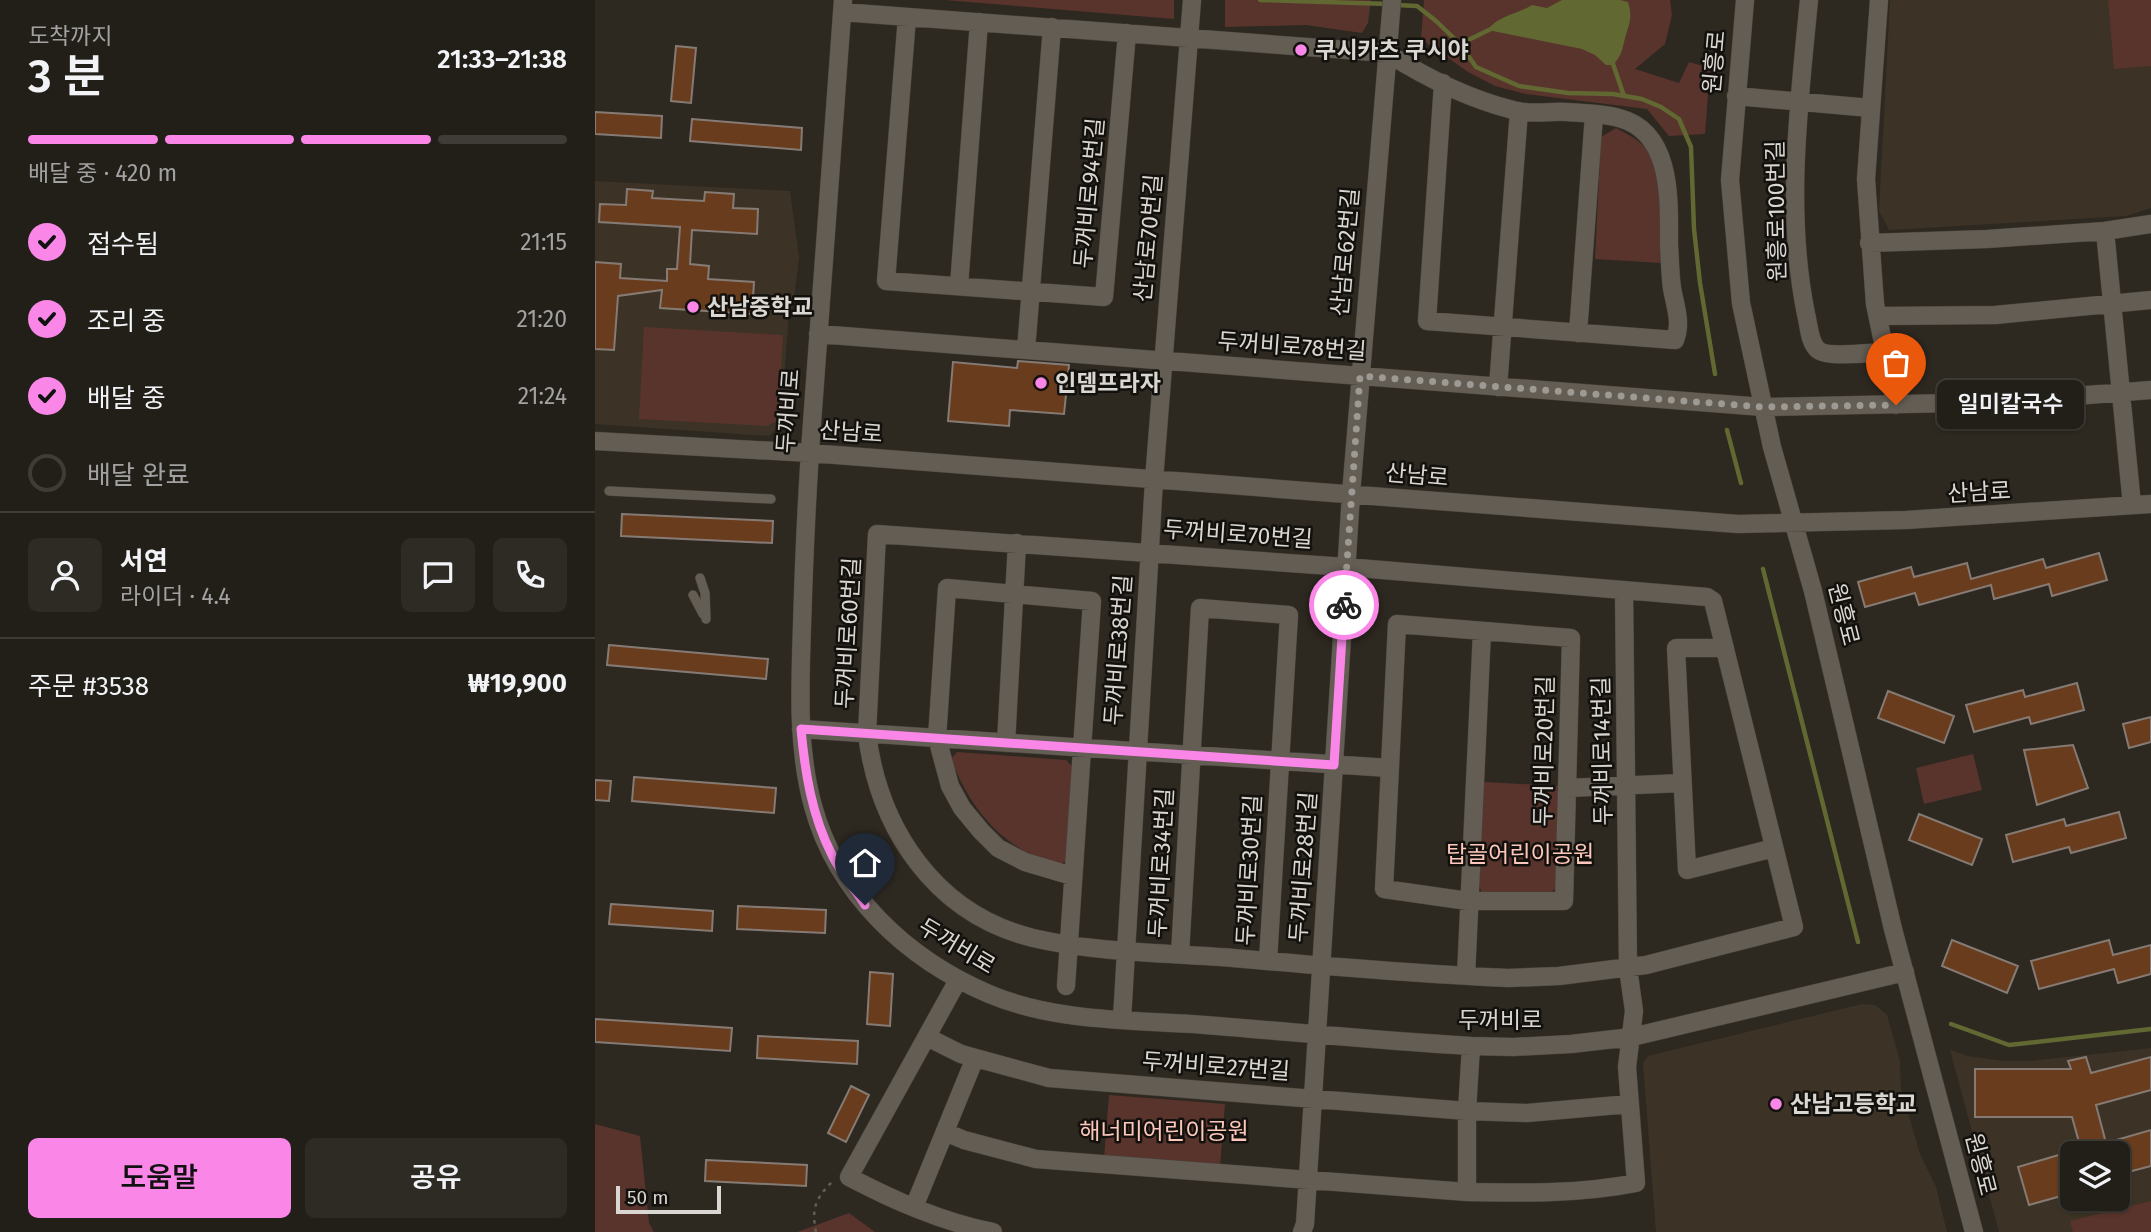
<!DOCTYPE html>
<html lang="ko">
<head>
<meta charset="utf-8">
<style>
	:root { --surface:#221e18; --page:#2e2b25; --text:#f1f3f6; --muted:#a2a2a2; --line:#3f3c37; --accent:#fa87e8 }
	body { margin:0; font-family:"Fira Sans","Noto Sans KR",sans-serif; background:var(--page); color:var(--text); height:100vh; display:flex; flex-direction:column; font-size:26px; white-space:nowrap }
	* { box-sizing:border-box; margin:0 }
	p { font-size:23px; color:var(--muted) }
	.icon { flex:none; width:38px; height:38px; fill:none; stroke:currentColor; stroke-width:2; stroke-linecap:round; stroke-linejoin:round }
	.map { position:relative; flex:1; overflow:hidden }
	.details { display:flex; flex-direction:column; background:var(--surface); width:595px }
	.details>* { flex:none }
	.buttons { position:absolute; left:1465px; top:1141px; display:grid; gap:14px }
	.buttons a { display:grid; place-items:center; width:70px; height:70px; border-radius:10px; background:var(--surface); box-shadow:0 2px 5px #0004,0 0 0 2px var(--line); font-size:35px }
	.scale { position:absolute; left:21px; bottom:18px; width:105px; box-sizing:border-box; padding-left:7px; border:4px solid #dad6d1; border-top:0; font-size:19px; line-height:24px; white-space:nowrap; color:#dad6d1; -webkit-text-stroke:5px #13110d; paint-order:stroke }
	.pin { position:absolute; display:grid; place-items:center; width:60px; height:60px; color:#fff; margin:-72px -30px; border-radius:50% 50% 50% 0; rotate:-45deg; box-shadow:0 0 7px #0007 }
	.pin .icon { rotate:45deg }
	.courier { position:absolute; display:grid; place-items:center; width:70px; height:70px; margin:-35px; border:5px solid #fa87e8; border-radius:50%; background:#fff; color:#222; box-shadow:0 2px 9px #0007 }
	.bubble { position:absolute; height:49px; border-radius:10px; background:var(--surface); box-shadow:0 2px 5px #0004,0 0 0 2px var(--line); font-size:23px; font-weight:600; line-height:49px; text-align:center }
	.head em { font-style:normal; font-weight:600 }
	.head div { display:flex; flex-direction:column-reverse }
	.head { display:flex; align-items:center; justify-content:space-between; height:119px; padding:0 28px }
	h1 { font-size:46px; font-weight:600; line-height:52px }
	.bar { display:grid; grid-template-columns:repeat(4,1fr); gap:10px 7px; align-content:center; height:84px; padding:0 28px }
	.bar i { height:9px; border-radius:5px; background:var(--line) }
	.bar .current { background:var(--accent) }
	.bar p { grid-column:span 4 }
	.line { display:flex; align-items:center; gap:18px; padding:0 28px; border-top:2px solid var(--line) }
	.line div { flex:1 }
	.round { display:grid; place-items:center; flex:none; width:74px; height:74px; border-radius:10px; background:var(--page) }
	ol { padding:0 28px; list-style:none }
	li { display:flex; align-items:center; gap:21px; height:77px }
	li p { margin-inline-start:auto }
	li .icon { padding:7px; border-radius:50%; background:var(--accent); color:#111; stroke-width:4 }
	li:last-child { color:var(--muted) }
	li i { width:38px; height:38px; border:4px solid var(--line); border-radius:50% }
	.action { display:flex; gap:14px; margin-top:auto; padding:14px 28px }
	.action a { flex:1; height:80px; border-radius:10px; background:var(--accent); color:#111; font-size:28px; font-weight:600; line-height:80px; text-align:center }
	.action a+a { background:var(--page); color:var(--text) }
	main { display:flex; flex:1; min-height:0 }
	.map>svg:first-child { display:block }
	.built { fill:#3c3326; fill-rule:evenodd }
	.green { fill:#59342c }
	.water { fill:#616832 }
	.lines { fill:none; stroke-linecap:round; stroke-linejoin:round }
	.stream { stroke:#616832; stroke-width:4.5 }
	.building { fill:#683c1d; stroke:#857b74; stroke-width:2 }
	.lane-casing { stroke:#49433d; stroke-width:10 }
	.street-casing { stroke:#49433d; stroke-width:19 }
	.path { stroke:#625e57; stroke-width:2.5; stroke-dasharray:3.5 5; stroke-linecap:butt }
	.lane { stroke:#635d54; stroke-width:9 }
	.street { stroke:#635d54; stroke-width:18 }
	.done { stroke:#9d9993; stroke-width:7; stroke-dasharray:0 12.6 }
	.route { stroke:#fa87e8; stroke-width:9 }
	.poi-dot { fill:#fa87e8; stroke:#13110d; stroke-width:2.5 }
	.labels { text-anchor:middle; stroke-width:5; stroke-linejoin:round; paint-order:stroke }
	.poi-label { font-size:23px; font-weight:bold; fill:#dad6d1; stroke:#13110d; text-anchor:start }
	.street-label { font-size:23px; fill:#dad6d1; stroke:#13110d }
	.park-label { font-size:23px; fill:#fdc8bb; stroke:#13110d }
</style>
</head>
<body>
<main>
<section class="details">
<div class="head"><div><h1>3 분</h1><p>도착까지</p></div><em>21:33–21:38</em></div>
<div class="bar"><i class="current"></i><i class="current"></i><i class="current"></i><i></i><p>배달 중 · 420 m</p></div>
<ol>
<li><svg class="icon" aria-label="check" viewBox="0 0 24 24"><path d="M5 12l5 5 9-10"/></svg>접수됨<p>21:15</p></li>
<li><svg class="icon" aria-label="check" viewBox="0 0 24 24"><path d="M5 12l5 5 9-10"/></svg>조리 중<p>21:20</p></li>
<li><svg class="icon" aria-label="check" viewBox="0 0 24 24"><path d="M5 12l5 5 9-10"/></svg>배달 중<p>21:24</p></li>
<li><i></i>배달 완료</li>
</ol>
<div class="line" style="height:126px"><a class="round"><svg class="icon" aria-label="person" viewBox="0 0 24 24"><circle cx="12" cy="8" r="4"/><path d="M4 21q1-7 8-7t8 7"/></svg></a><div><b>서연</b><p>라이더 · 4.4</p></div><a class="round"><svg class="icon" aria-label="chat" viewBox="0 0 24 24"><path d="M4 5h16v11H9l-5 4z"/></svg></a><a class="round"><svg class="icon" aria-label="phone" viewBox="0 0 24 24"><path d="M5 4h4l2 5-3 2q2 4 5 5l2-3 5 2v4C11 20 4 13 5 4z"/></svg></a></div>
<div class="line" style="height:91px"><div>주문 #3538</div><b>₩19,900</b></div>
<div class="action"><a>도움말</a><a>공유</a></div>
</section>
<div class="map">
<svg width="1556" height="1232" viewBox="0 0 1556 1232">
	<rect width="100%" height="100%" fill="#2d2820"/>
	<!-- built -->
	<path class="built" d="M1295,0H1556V208L1531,216L1294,230L1284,211Z
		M0,181L195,191L204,257L199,299L194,315L185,425L174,436L0,424Z
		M1267,1004L1280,1005L1292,1015L1305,1061L1306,1088L1325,1154L1341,1187L1352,1232H1061L1048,1063L1053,1056Z
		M1556,1048V1232H1404L1355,1050L1373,1056L1408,1061H1435ZM1477,1153H1522V1199H1477Z"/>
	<!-- green -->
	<path class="green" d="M349,0H579V19Z
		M630,0H776L773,23L767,33L711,25L630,27Z
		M829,0H1075L1077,15L1070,44L1040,69L1084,83L1094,62L1115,68L1110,134L1074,136L1052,109L931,94L900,86L873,72L826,39Z
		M1513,0H1556V66L1519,69Z
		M1021,128C1036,136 1050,143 1059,159C1071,181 1067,237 1066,263L1000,259L1006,137Z
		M49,327L188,335L183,420L172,426L44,419Z
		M362,752L471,760L480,769L473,860C460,869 451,863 438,856C396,834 373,802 356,759Z
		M1378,754L1387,790L1329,804L1321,768Z
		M889,782L966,786V883L950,898L890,899L881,879Z
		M514,1095L630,1104L625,1167L509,1158Z
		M0,1124L45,1136L54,1223L59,1232H0Z
		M1556,1201V1232H1478L1475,1221Z
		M254,1213L280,1232H202L205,1231Z"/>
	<!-- water -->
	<path class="water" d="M967,0H1025L1033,2C1038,17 1034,24 1030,38C1027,50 1027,55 1018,65H1011L1000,55L987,49L893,30C902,16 923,14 937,5L952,8Z"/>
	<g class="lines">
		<!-- stream -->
		<path class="stream" d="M665,0L794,4
			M802,5L822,6L841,21L865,44L881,67L924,86L973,93L1018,94L1047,99L1066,107L1084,119L1096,147L1099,229L1105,283L1120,374
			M865,44L896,29
			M1017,61L1029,96
			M1132,430L1146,483
			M1168,569L1263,942
			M1356,1024L1414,1045L1556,1029"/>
	</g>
	<!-- building -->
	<path class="building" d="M81,46L101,48L96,103L76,101Z
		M0,112L67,116L66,138L0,134Z
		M97,119L207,128L206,150L95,141Z
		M32,189L58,191L57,198L109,201L110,192L139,194L138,208L163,209L162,234L97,230L95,264L114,266L113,279L159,282L157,314L65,308L67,290L23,296L19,350L0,349V262L26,264L25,278L72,281V269H82L85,227L4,222L5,204L31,205Z
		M423,361L474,365L469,414L415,410L414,426L353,421L358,362L422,368Z
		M27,514L178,521L177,543L26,536Z
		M1504,553L1512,580L1457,596L1454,584L1399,599L1396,585L1324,605L1320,593L1270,607L1263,582L1316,567L1319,577L1372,563L1376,579L1448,559L1451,568Z
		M14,645L173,659L171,679L12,665Z
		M1482,683L1489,710L1436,724L1434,717L1379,732L1371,705L1428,690L1430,697Z
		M1293,691L1359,716L1349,743L1283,718Z
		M1556,717V742L1534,748L1528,724Z
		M1478,745L1493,788L1442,805L1429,750Z
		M39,777L181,788L179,813L37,801Z
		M0,780L16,781L14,801L0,800Z
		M1524,812L1531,838L1476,853L1474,847L1418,862L1411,835L1469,819L1471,826Z
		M1324,814L1387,839L1377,865L1314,840Z
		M16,904L118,911L117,931L14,924Z
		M143,906L231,910L230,933L142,929Z
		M1357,940L1423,966L1412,993L1347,966Z
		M1514,940L1518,955L1556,945V974L1523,983L1519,969L1444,989L1436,961Z
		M275,972L298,974L295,1026L272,1024Z
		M0,1019L137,1028L135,1051L0,1042Z
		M163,1036L263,1041L262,1064L162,1058Z
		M1491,1057L1496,1073L1556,1057V1090L1501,1105L1511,1143L1556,1130V1166L1522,1175V1153H1487L1477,1117H1380V1069H1476L1473,1061Z
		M256,1086L274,1095L251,1142L233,1133Z
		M1477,1151V1193L1434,1205L1423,1167Z
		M111,1160L212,1165L211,1186L110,1181Z"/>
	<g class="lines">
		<defs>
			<path id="lane" d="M14,491L176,499
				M105,578L110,593L111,619
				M98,595L108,614"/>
			<path id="street" d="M248,0C237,141 228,282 217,423C212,491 209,558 207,626C205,686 202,748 218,806C242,894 312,959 394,994C460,1022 539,1020 610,1025C699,1032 787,1041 876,1046L918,1047L976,1044L1037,1037L1310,972
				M1150,0L1135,180L1146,303L1177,447L1218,591L1298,929L1379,1232
				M1214,0C1204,103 1190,211 1211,314C1214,325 1214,341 1222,349C1231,359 1275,352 1290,352
				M1284,0L1271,179L1280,304L1301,405
				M247,12L792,53C830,77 874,99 918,110C934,115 954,111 971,112C988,113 1007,113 1024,118C1078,132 1074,201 1074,245C1075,259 1075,274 1077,288C1080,306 1087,322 1080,340L832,321L848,83
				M312,17L291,281L509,297L532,33
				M1141,96L1275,108
				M1510,231L1556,224
				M1274,243L1392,239L1510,231L1537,505
				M364,286L384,22
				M1283,316L1400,315L1556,300
				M983,333L999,115
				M223,334L1168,407L1404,402L1556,390
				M431,350L457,27
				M903,387L924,111
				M0,441L215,453L1143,524L1311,520L1556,504
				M282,534L751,567L1112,597L1118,601L1124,625L1199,927L1051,965L964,976L913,978C821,974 729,966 638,958C572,953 503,953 438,938C340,914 284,829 272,734Z
				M802,624L976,638L969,901H873L789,889Z
				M1130,648H1081L1092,870L1179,848
				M206,729L794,768
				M411,743L422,543
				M973,788L1087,783
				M585,954L605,608L694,615L673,961
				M871,976L887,631
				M363,980L254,1177C300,1201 347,1222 398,1232
				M471,986L497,601L352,588L342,738L355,786L367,808L386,831L403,848L430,862L477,876
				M527,1019L559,480L597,0
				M332,1037L366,1054L454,1078L872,1111L932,1113L1035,1104
				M876,1046L872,1111V1192C929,1193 985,1194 1041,1183L1032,1067L1039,1011L1033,968L1029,590
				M350,1132L369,1140L441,1159L872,1192
				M319,1207L380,1058
				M707,1232L710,1224L756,494L797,0"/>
		</defs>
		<!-- lane casing -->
		<use href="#lane" class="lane-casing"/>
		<!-- street casing -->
		<use href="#street" class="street-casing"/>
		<!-- path -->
		<path class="path" d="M221,1232C216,1207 221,1198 239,1180"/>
		<!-- lane -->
		<use href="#lane" class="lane"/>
		<!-- street -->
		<use href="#street" class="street"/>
	</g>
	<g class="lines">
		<!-- done -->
		<path class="done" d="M749,605L765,376L1168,407L1301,405"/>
		<!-- route -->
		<path class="route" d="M270,905C259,888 245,872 237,855C217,816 210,773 206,729L739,765L749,605"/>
	</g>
	<!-- markers -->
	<g class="poi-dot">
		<circle cx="706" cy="50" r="7"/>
		<circle cx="98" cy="307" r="7"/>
		<circle cx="446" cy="383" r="7"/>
		<circle cx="1181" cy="1104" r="7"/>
	</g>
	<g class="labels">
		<!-- poi labels -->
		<g class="poi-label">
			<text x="720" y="58">쿠시카츠 쿠시야</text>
			<text x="112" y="315">산남중학교</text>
			<text x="460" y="391">인뎀프라자</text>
			<text x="1195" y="1112">산남고등학교</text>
		</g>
		<!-- street labels -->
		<g class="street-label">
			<text transform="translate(1119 62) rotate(-85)" y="8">원흥로</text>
			<text transform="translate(494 193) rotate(-85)" y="8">두꺼비로94번길</text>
			<text transform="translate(1181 211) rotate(-91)" y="8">원흥로100번길</text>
			<text transform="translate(553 238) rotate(-85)" y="8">산남로70번길</text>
			<text transform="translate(750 252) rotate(-85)" y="8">산남로62번길</text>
			<text transform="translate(697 346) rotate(4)" y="8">두꺼비로78번길</text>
			<text transform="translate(193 411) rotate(-86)" y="8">두꺼비로</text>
			<text transform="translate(256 432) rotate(4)" y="8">산남로</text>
			<text transform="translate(822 475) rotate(5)" y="8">산남로</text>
			<text transform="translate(1384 492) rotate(-3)" y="8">산남로</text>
			<text transform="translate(643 534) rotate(4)" y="8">두꺼비로70번길</text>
			<text transform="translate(1249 614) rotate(76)" y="8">원흥로</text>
			<text transform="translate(253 633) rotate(-87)" y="8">두꺼비로60번길</text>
			<text transform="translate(523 650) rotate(-86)" y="8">두꺼비로38번길</text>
			<text transform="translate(949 751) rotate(-89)" y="8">두꺼비로20번길</text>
			<text transform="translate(1007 751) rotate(-91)" y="8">두꺼비로14번길</text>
			<text transform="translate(566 863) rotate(-87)" y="8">두꺼비로34번길</text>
			<text transform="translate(708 867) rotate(-86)" y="8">두꺼비로28번길</text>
			<text transform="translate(654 870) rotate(-87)" y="8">두꺼비로30번길</text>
			<text transform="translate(362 946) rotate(31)" y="8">두꺼비로</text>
			<text x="905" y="1028">두꺼비로</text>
			<text transform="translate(621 1066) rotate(4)" y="8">두꺼비로27번길</text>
			<text transform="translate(1386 1164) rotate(76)" y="8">원흥로</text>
		</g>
		<!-- park labels -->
		<g class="park-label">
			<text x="925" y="862">탑골어린이공원</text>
			<text x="569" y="1139">해너미어린이공원</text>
		</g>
	</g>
</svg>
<div class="buttons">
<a><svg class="icon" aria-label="layers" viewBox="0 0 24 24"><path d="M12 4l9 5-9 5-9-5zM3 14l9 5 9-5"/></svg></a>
</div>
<div class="scale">50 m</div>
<div class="pin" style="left:1301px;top:405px;background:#ea580c"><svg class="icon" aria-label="bag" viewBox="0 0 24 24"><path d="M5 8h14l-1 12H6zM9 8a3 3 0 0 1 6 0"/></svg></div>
<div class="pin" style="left:270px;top:905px;background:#1f2937"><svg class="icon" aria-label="home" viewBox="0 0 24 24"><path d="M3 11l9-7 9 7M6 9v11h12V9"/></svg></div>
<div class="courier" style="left:749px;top:605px"><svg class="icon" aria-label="bike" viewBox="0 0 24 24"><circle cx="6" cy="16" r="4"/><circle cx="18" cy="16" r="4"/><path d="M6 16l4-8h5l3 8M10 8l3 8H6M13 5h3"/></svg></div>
<div class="bubble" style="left:1342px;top:380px;width:147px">일미칼국수</div>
</div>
</main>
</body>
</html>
